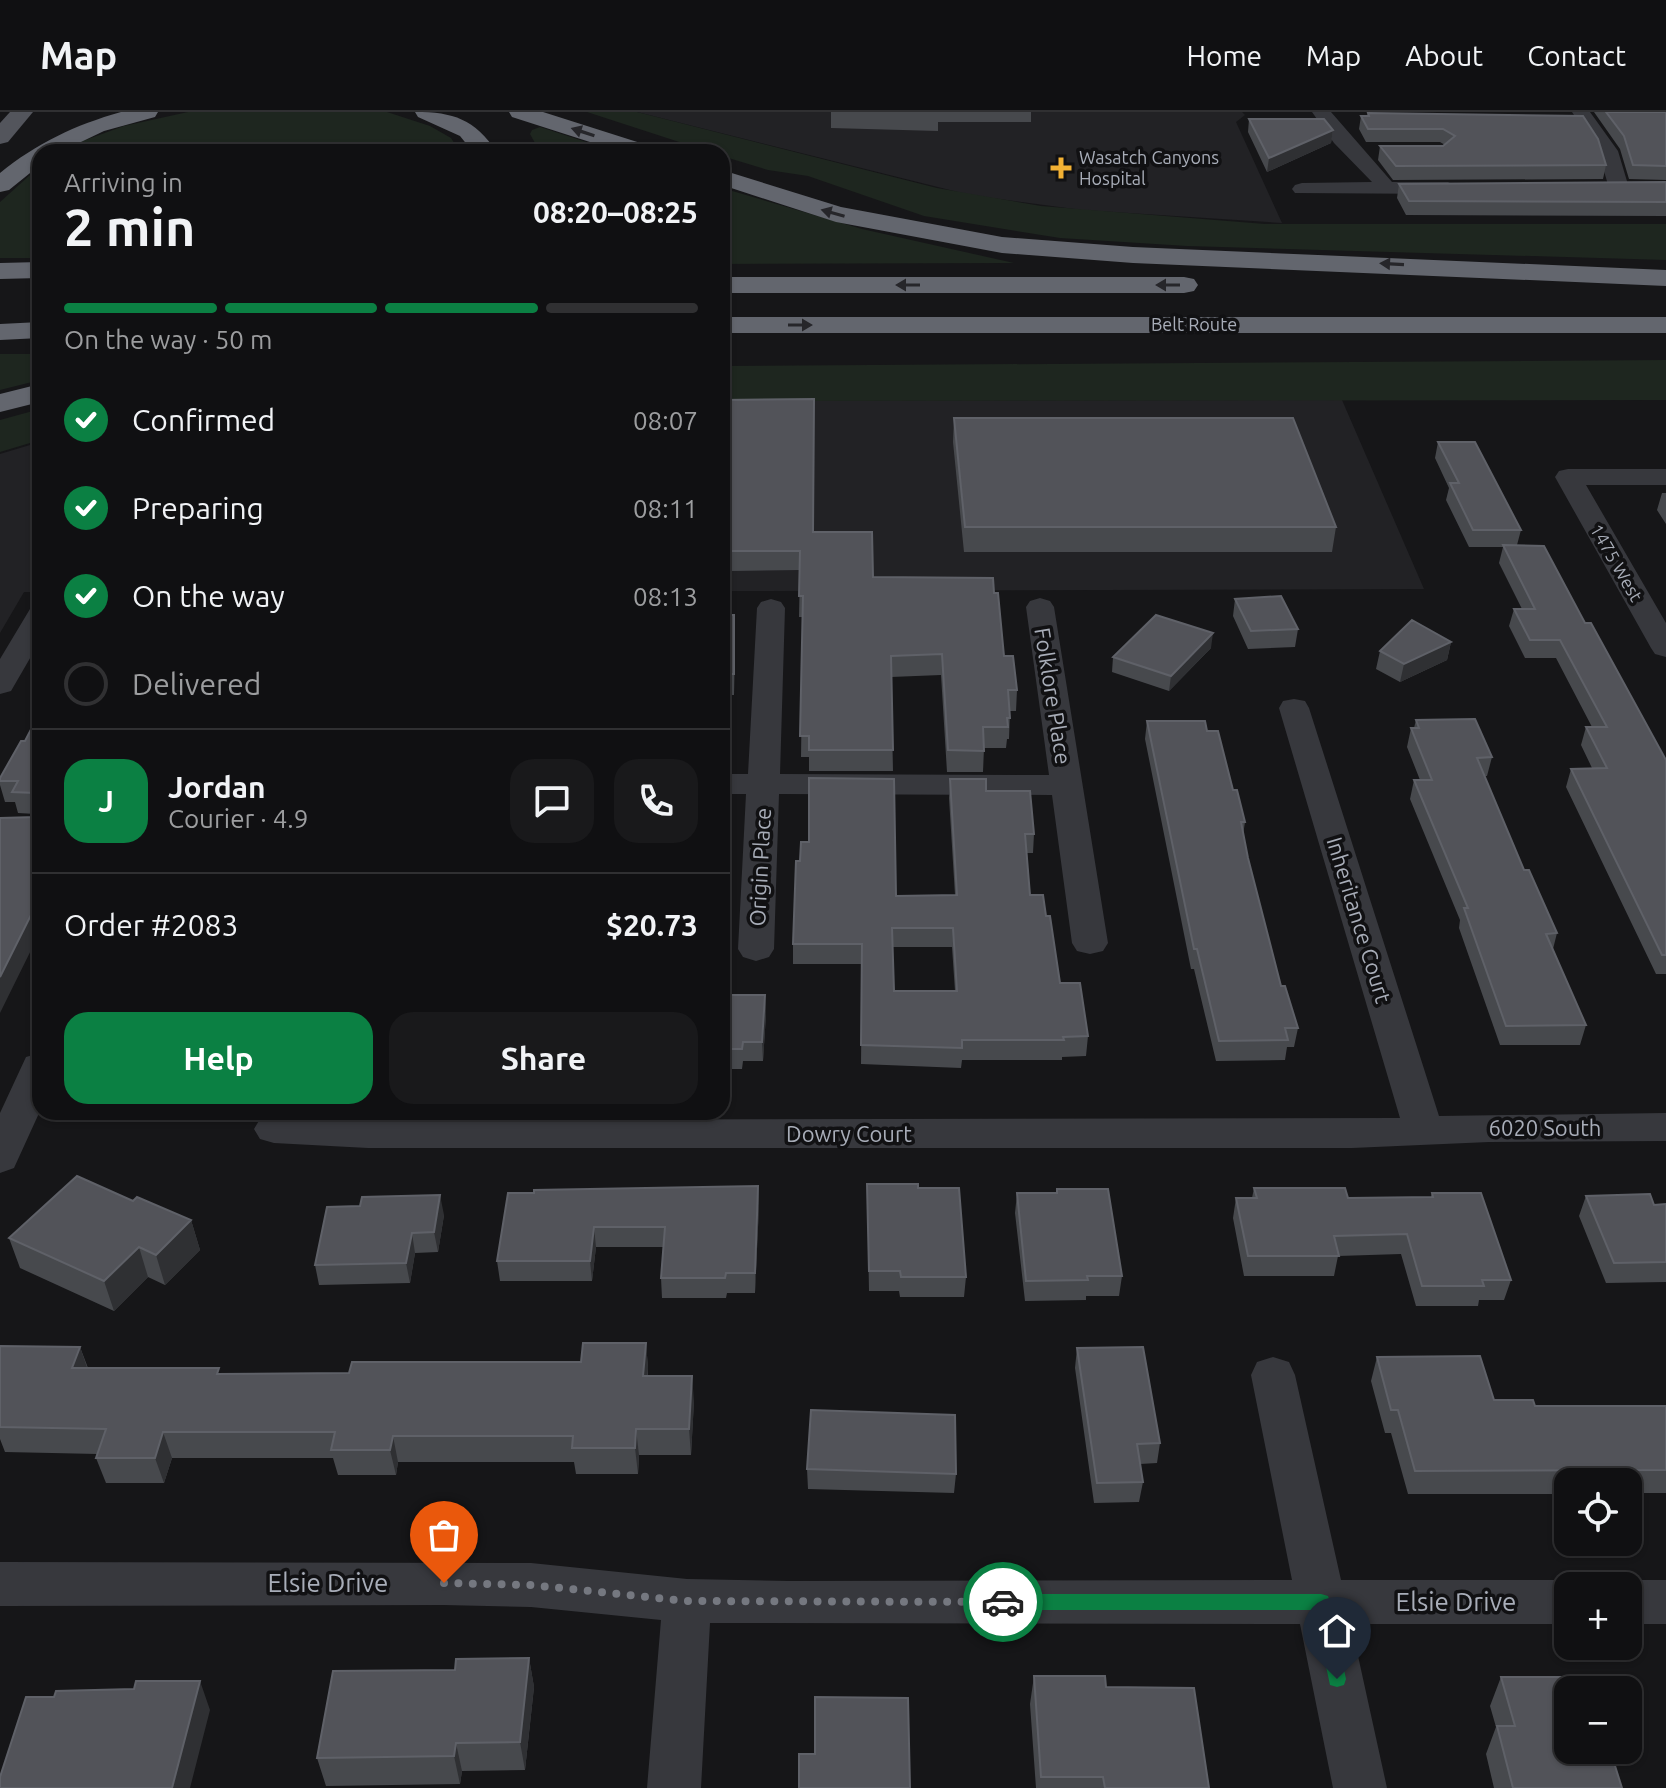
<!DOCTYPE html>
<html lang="en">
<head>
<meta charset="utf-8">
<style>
	:root { --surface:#101012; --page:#19191b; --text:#f1f3f6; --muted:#9c9d9f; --line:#303032; --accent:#0b8043 }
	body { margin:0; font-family:Ubuntu,sans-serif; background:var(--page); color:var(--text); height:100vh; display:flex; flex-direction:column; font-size:30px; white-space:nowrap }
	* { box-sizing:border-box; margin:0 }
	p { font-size:26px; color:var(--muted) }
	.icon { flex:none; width:44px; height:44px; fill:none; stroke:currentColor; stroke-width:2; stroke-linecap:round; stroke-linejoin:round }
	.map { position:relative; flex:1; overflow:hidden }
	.side { position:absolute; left:32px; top:32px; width:698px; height:976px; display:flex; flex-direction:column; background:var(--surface); border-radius:24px; box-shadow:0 2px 6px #0004,0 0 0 2px var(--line) }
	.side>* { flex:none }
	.controls { position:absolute; left:1554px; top:1356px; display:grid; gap:16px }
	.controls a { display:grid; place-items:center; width:88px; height:88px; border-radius:16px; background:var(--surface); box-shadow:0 2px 6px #0004,0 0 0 2px var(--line); font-size:40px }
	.pin { position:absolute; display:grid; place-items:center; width:68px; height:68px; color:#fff; margin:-82px -34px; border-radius:50% 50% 50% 0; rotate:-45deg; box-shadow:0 0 8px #0007 }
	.pin .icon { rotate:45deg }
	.courier { position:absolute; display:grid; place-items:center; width:80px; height:80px; margin:-40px; border:6px solid #0b8043; border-radius:50%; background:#fff; color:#222; box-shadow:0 2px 10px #0007 }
	.headline em { font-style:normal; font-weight:700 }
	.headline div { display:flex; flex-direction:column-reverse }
	.headline { display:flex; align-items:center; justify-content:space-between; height:136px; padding:0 32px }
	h1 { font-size:52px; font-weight:700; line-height:60px }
	.bar { display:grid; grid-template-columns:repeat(4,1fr); gap:12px 8px; align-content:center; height:96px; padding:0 32px }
	.bar i { height:10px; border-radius:6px; background:var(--line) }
	.bar .selected { background:var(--accent) }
	.bar p { grid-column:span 4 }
	.line { display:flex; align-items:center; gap:20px; padding:0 32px; border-top:2px solid var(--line) }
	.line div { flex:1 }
	.round { display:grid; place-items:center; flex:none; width:84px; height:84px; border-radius:24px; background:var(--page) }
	ol { padding:0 32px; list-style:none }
	li { display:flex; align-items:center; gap:24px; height:88px }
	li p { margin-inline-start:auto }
	li .icon { padding:8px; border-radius:50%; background:var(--accent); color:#fff; stroke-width:4 }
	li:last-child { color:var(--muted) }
	li i { width:44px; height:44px; border:4px solid var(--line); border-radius:50% }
	.button { display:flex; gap:16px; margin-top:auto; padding:16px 32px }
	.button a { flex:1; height:92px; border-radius:24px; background:var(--accent); color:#fff; font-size:32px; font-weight:700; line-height:92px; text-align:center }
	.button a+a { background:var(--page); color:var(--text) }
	header { display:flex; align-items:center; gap:48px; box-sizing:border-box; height:112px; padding:0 40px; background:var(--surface); border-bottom:2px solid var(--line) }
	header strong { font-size:38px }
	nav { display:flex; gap:44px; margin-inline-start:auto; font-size:28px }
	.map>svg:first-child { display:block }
	.built { fill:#222225 }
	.green { fill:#1e261f }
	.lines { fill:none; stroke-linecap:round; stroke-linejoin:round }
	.minor { fill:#37383d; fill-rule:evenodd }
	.primary { fill:#53555c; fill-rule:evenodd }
	.motorway { fill:#63666e; fill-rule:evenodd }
	.wall { fill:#47494d; fill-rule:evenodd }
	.shaded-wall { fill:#2f3033 }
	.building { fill:#525359; stroke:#5f6168; stroke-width:2; fill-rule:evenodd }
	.oneway { fill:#26262a }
	.route { fill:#0b8043 }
	.done { stroke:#757880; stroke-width:8; stroke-dasharray:0 14.4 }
	.poi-dot { fill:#f2b134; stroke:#111113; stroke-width:3 }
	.labels { text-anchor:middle; stroke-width:7; stroke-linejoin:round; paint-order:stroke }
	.far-poi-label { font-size:18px; fill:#a8adb8; stroke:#111113; text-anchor:start }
	.far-street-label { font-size:18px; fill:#a8adb8; stroke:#111113 }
	.street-label { font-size:22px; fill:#a8adb8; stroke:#111113 }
	.near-street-label { font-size:26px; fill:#a8adb8; stroke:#111113 }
</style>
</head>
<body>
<header>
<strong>Map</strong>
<nav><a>Home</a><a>Map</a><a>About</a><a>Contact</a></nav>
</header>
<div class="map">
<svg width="1666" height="1676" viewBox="0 0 1666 1676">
	<rect width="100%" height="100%" fill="#161618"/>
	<!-- built -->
	<path class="built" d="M637,0H1242L1245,3L1236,10L1282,111L1082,98L970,83Z
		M1342,288L1424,477L722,479V289Z
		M40,330V480H24L0,521V342Z"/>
	<!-- green -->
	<path class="green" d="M188,0H387L430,14L451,26L460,40H64L72,36L69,34L124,14Z
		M587,0H637L937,76L1041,94L1265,112H1666V148L1187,134L1060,126L924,104L808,64L768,58L722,44V40H710Z
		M540,15L617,40H540L530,22L532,18Z
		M40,54V146H0V90Z
		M722,76L862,117L1014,151L722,152Z
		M0,242H40V268L0,278Z
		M1666,248V288L722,289V254Z
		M40,297V328L0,340V308Z"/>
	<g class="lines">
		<!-- minor -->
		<path class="minor" d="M1312,0H1331L1392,70H1448L1458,76L1448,82L1295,81L1292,77L1295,73L1302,71L1372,70L1334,31Z
			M1572,0H1590L1618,39L1629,76L1626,80H1612L1609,76L1598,39Z
			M1568,357H1666V373H1586L1666,511V545L1655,542L1651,536L1555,365L1559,359Z
			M1040,486L1050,489L1054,495L1108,831L1103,839L1090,842L1077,839L1072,831L1052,683L779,682L774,837L769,845L756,849L743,845L738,837L746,682H722V662H748L757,496L761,490L771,487L781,490L785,496L780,662L1049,663L1026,495L1030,489Z
			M40,494V529L11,579L0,582V547L30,497Z
			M1294,587L1305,589L1309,596L1439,1004L1666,1001V1029L1489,1030L1352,1036H368L274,1031L260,1027L254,1017L260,1007L274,1003L368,1008L1400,1006L1279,596L1283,589Z
			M40,941V999L14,1056L0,1061V1001L26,945Z
			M1273,1245L1289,1250L1295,1263L1341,1468H1568L1584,1474H1568V1512H1351L1387,1676H1333L1300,1512L710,1511L701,1676H647L661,1508L531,1495L444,1493L0,1494V1450L531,1451L687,1467L789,1469L1292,1468L1251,1263L1257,1250Z
			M1628,1468H1666V1512H1628V1474H1612Z"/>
		<!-- primary -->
		<path class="primary" d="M10,0H33L8,30L0,32V11Z"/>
		<!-- motorway -->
		<path class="motorway" d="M121,0H158L155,5L104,19L60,40H40V53L9,78L0,80V61C37,31 75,13 121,0Z
			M415,0C454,0 474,7 497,40H473L460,24L418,5Z
			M509,0H543L653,35L657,40H621L512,5Z
			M722,58L841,95L1002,125L1133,135L1666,158V174L1133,151L1002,141L836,110L722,73Z
			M40,150V166L0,167V151Z
			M722,165H1184L1194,167L1198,173L1194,179L1184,181H722Z
			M722,205H1666V221H722Z
			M40,210V226L0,228V212Z
			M40,272V290L0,300V282Z"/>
	</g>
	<!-- wall -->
	<path class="wall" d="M831,0H1031V10H938V19L831,16Z
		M1594,0H1666V68L1629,67L1620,37Z
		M1368,1L1583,4L1606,53L1603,67L1393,68L1378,48L1380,34H1443L1445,33L1440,30H1366L1359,17L1361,4H1367Z
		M1249,7L1333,18L1331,31L1267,60L1248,20Z
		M1666,70V104L1406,103L1397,86L1399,72Z
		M722,288L813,420L873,465L994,481L1004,544L1017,578L1016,599H1010L1009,627H1007L1006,636H984L983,660H947L941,563L891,565L893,659H809V645H801L803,505H799L800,458L730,459L727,503L735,523L734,583H728V599L722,600Z
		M954,306L1336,415L1332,440H964L953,330Z
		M1438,330L1521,418L1517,433L1585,511L1666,648V862H1656L1566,675L1571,657L1592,656L1581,633L1586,615H1592L1556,546H1525L1509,514L1514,497H1522L1499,451L1503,435H1469L1446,388L1449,376L1435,346Z
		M1662,381H1666V412L1657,398Z
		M1235,487L1298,517L1295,535L1248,537L1233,504Z
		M1451,530L1447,548L1400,570L1376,557L1380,539Z
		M1211,536L1169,579L1112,560L1113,545Z
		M40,600L36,705V702L18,701L15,690H5L0,673V666L25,629Z
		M1416,608L1492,645L1487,664H1484L1524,758L1557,821L1553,837L1586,913L1580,933H1500L1459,816L1460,808L1410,687L1414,668H1420L1407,635L1411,616H1414Z
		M1147,609L1207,619L1233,678L1245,710L1243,723L1248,746L1281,874L1298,916L1294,935H1287L1285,948L1216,949L1194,857H1191L1145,627Z
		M950,667L986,679L1034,722L1033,741H1027L1030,783L1046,804L1060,871L1088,924L1086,944L1062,945V948H962L961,956L861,952L862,852H793V832L896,784L955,783L949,686ZM892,835H952L955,879H894Z
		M722,883H765L766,902L763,949H743L742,957H722Z
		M867,1072L918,1076L966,1165L964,1185H900L899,1179H869Z
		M758,1074L759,1094L755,1181H727L726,1186H662L661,1166L663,1135H596L592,1169H500L497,1149L534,1081Z
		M1254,1076L1348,1086L1431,1085L1432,1081L1511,1168L1504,1188H1479L1478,1194H1416L1401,1142L1338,1144L1334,1164H1244L1233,1106L1236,1086H1252Z
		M1057,1077L1122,1164L1119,1184H1086V1188L1025,1189L1015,1101L1017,1081H1056Z
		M1586,1084L1654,1093L1666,1092V1170L1606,1171L1579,1104Z
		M133,1089L191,1108L200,1138L165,1173L148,1165L114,1199L20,1156L9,1126Z
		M444,1103L438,1140L415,1141L410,1171L319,1173L315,1153Z
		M646,1231L648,1256V1264L694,1289L691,1343H639L638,1362H576L574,1350H398L396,1363H338L333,1346H172L164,1371H106L96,1346L98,1342L5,1340L0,1327V1234L80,1235L88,1256L220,1262L349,1261L581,1250Z
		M1077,1236L1160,1331L1157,1351L1140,1352L1143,1370L1139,1390L1094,1391L1075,1256Z
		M1377,1245L1494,1288L1535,1294H1666V1381H1628V1370H1568V1382H1408L1391,1321H1385L1371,1269Z
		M807,1357L956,1362L954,1381L808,1377Z
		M529,1546L534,1575L525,1658L462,1659L460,1672L326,1674L317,1646Z
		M1034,1564L1106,1575L1209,1676H1036L1030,1592Z
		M1501,1565L1622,1676H1494L1486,1642L1496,1615L1490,1594Z"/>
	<!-- shaded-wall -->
	<path class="shaded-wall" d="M1333,18L1331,31L1267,60L1269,46Z
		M729,439L730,459L726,523L725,503Z
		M734,503L735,523L734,583Z
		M1213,521L1211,536L1169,579L1171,564Z
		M1451,530L1447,548L1400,570L1404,552Z
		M40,785V820L0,901V865Z
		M765,883L766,902L763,949L762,930Z
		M758,1074L759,1094L755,1181V1161Z
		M440,1083L444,1103L438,1140L434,1120Z
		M191,1108L200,1138L165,1173L156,1143Z
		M594,1115L596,1135L592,1169L590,1149Z
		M412,1121L415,1141L410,1171L406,1151Z
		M139,1135L148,1165L114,1199L104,1169Z
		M646,1231L648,1256L646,1289L643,1264Z
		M80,1235L89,1261L72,1256Z
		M692,1264L694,1289L691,1343L689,1317Z
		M636,1317L639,1343L638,1362L635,1336Z
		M163,1320L172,1346L164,1371L155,1346Z
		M393,1324L398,1350L396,1363L390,1338Z
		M529,1546L534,1575L525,1658L520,1630Z
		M200,1569L210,1598L190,1676H172Z
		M456,1631L462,1659L460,1672L454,1644Z"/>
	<!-- building -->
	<path class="building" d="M1606,0H1666V54L1633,53L1624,24Z
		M1368,1L1583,4L1598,27L1606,53L1396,54L1380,34H1443L1455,24L1443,17H1368L1361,4H1369Z
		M1249,7H1324L1333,18L1269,46Z
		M1666,70V90L1409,89L1399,72Z
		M814,287L813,420H872L873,465L993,466L994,481H998L1004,544H1013L1017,578H1008L1010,606H1007L1008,615H983L984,639L948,638L942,542L891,544L893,638H809V624H800L803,484H799L800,439H729L725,503H734V562H728L727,579H722V288Z
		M954,306H1293L1336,415H965Z
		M1438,330H1475L1521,418H1473L1450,371H1459Z
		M1503,433L1544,434L1585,511H1591L1666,648V843H1662L1571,657L1607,656L1586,615H1607L1560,528H1530L1514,497H1535Z
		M1281,484L1298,517L1251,519L1235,487Z
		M1156,503L1213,521L1171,564L1113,545Z
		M1412,508L1451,530L1404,552L1380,539Z
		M40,600V785L0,865V706L36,705V681L12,680L18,669H0V666L21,629H25Z
		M1475,607L1492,645L1477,646L1524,758H1529L1557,821L1546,822L1586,913L1506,914L1464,796H1468L1414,668H1432L1411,616H1419L1416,608Z
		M1147,609H1205L1207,619H1218L1233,678H1237L1245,710H1241L1248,746L1281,874H1285L1298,916H1285L1288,928L1219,929L1197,837H1194Z
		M809,666L894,667L896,784L957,783L950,667H986V679H1030L1034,722H1025L1030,783H1043L1046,804H1050L1060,871H1080L1088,924L1063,925L1064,928H962V936L861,933L862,832H793L796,749H800L801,730H809ZM892,816H953L957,879H894Z
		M722,883H765L762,930H743L742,937H722Z
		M77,1064L133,1089L137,1085L191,1108L156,1143L139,1135L104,1169L9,1126Z
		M867,1072H918V1076H959L966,1165H901L900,1159H869Z
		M758,1074L755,1161H726L725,1166H661L665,1115H594L590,1149H497L508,1081H534V1078Z
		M1254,1076H1345L1348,1086L1433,1085L1432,1081H1481L1511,1168H1482L1484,1174H1422L1407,1122L1334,1124L1339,1144H1248L1236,1086H1257Z
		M1057,1077H1108L1122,1164H1087L1088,1168L1026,1169L1017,1081H1057Z
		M1650,1082L1654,1093L1666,1092V1150L1614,1151L1586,1084Z
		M440,1083L434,1120L412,1121L406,1151L315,1153L327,1095L360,1094L362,1085Z
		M583,1231H646L643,1264H692L689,1317H636L635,1336H572L573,1324H393L390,1338H331L335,1320H163L155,1346H96L106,1317L0,1315V1234L80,1235L72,1256H219L217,1262L349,1261L352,1250H581Z
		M1143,1235L1160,1331L1137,1332L1143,1370L1097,1371L1077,1236Z
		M1480,1244L1494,1288H1533L1535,1294H1666V1358L1415,1359L1398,1298H1391L1377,1245Z
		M811,1298L955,1303L956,1362L807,1357Z
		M529,1546L520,1630L456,1631L454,1644L317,1646L333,1559L455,1558L456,1547Z
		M1034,1564H1105L1106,1575L1194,1576L1209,1676H1105L1103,1665H1041Z
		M1501,1565H1588L1591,1578H1568V1638H1610L1622,1676H1513L1497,1614H1515Z
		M136,1569H200L172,1676H0V1665L26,1585H54L56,1579L134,1577Z
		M815,1585L908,1586L910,1676H799V1642H815Z"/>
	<!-- one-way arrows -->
	<defs><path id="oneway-solid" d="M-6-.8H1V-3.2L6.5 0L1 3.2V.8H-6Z" transform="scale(2)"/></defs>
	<g class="oneway">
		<use href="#oneway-solid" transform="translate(583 20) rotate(-162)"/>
		<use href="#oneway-solid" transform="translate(833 101) rotate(-164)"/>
		<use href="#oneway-solid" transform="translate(1392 152) rotate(-177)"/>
		<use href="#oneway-solid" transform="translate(908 173) rotate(180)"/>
		<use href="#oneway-solid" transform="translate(1168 173) rotate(180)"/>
		<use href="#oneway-solid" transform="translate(800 213)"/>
	</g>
	<!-- route -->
	<path class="route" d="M1003,1482H1321L1328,1484L1330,1490L1346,1567L1344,1573L1337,1575L1330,1573L1314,1498H1003L997,1496L994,1490L997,1485Z"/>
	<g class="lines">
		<!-- done -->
		<path class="done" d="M444,1471L531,1473L687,1489L1003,1490"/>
	</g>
	<!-- markers -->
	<path class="poi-dot" d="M1057 44h8v8h8v8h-8v8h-8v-8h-8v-8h8z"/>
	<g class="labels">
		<!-- far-poi labels -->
		<g class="far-poi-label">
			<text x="1079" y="52">Wasatch Canyons<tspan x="1079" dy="21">Hospital</tspan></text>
		</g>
		<!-- far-street labels -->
		<g class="far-street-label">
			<text x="1194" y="219">Belt Route</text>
			<text transform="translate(1616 451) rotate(60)" y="6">1475 West</text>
		</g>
		<!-- street labels -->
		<g class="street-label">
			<text transform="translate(1053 584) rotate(81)" y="8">Folklore Place</text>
			<text transform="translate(760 755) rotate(-87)" y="8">Origin Place</text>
			<text transform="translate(1359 808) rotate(73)" y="8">Inheritance Court</text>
			<text x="1545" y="1024">6020 South</text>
			<text x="849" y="1030">Dowry Court</text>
		</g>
		<!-- near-street labels -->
		<g class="near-street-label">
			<text x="328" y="1480">Elsie Drive</text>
			<text x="1456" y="1499">Elsie Drive</text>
		</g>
	</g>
</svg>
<div class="controls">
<a><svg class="icon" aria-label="locate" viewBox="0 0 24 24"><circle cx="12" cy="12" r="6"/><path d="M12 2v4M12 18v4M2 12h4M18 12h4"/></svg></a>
<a>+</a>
<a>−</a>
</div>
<div class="pin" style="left:444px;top:1471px;background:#ea580c"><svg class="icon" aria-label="bag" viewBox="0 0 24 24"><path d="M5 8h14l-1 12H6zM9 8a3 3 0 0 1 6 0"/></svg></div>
<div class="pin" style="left:1337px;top:1567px;background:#1f2937"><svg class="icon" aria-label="home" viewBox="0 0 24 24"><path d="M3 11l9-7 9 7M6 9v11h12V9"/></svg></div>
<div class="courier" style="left:1003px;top:1490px"><svg class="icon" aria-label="car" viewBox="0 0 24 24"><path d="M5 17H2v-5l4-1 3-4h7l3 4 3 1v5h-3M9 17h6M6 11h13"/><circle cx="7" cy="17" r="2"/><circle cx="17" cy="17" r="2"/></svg></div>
<section class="side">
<div class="headline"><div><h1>2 min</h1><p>Arriving in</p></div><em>08:20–08:25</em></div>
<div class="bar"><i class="selected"></i><i class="selected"></i><i class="selected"></i><i></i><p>On the way · 50 m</p></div>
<ol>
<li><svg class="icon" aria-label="check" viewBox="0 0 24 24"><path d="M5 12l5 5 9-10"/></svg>Confirmed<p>08:07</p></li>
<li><svg class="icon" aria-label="check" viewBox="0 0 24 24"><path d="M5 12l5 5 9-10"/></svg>Preparing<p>08:11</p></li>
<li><svg class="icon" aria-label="check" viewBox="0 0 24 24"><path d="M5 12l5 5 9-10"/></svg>On the way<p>08:13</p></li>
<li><i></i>Delivered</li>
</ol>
<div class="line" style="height:144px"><b class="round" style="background:var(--accent);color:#fff">J</b><div><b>Jordan</b><p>Courier · 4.9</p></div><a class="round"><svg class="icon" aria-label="chat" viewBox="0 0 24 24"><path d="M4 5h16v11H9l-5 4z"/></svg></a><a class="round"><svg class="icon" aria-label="phone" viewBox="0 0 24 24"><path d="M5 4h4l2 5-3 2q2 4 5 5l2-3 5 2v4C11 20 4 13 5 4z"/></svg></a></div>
<div class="line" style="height:104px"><div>Order #2083</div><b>$20.73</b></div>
<div class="button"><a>Help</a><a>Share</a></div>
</section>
</div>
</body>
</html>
